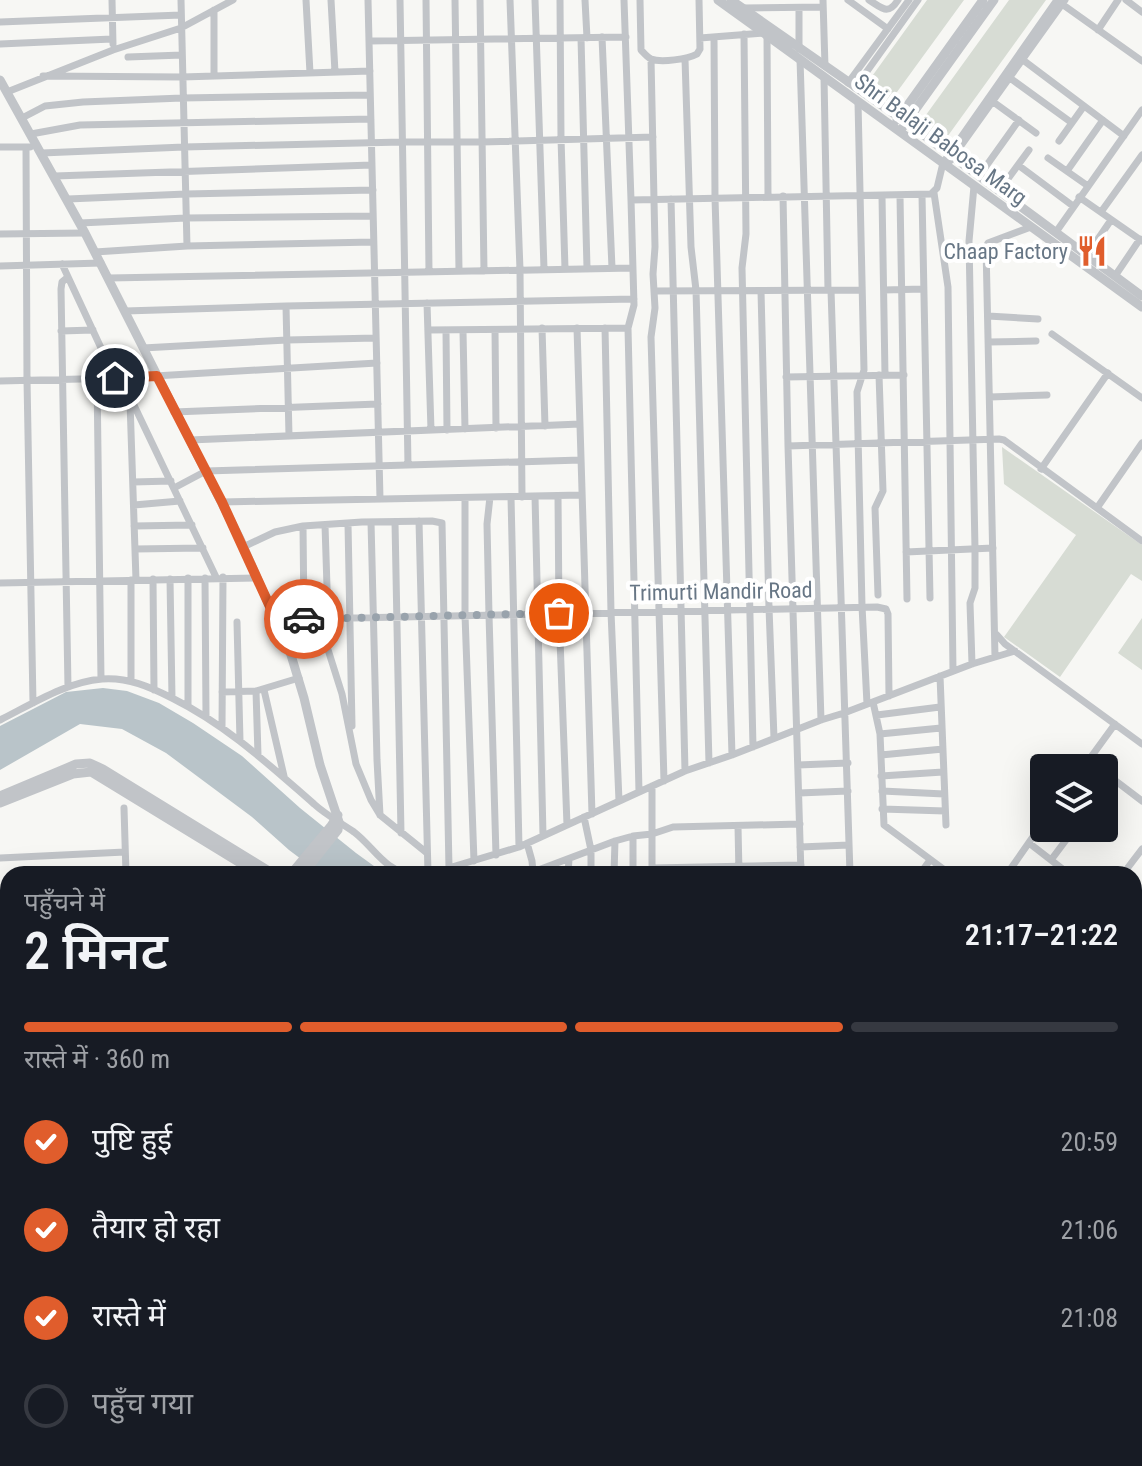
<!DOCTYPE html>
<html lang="hi">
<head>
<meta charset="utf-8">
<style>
	:root { --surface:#171b24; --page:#20242c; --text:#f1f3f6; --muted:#9ea1a6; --line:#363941; --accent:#e05d2c }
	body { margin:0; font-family:"Roboto Condensed","Noto Sans Devanagari",sans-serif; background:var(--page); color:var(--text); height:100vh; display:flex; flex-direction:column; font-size:30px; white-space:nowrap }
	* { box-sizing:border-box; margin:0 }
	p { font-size:26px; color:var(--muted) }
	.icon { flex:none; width:44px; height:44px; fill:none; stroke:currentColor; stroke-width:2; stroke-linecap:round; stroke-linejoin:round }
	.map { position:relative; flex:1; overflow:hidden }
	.drawer { position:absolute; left:0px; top:866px; width:1142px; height:600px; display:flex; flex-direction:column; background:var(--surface); border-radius:24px 24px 0 0; box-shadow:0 8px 32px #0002 }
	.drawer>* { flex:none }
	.fabs { position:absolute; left:1030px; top:754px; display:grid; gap:16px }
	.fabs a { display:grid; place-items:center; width:88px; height:88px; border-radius:8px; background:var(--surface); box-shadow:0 8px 32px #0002; font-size:40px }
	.pin { position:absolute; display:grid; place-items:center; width:68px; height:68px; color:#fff; margin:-34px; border:4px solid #fff; border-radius:50%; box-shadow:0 2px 8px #0007 }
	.courier { position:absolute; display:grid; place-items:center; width:80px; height:80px; margin:-40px; border:6px solid #e05d2c; border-radius:50%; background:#fff; color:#222; box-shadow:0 2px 10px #0007 }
	.headline em { font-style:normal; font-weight:600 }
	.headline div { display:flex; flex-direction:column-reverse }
	.headline { display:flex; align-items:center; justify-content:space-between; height:136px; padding:0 24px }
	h1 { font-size:52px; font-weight:600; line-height:60px }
	.bar { display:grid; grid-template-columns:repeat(4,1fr); gap:12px 8px; align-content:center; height:96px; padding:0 24px }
	.bar i { height:10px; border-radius:6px; background:var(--line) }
	.bar .selected { background:var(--accent) }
	.bar p { grid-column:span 4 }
	ol { padding:0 24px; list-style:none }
	li { display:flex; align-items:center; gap:24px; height:88px }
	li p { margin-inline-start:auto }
	li .icon { padding:8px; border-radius:50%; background:var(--accent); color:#fff; stroke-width:4 }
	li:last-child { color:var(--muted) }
	li i { width:44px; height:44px; border:4px solid var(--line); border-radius:50% }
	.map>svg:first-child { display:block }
	.green { fill:#d7dcd4 }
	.water { fill:#b9c4c9 }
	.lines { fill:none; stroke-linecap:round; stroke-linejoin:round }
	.minor { stroke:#c1c4c8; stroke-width:7 }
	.tertiary { stroke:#c1c4c8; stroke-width:9 }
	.done { stroke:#99a3ac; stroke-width:8; stroke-dasharray:0 14.4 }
	.route { stroke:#e05d2c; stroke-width:10 }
	.labels { text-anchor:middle; stroke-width:8; stroke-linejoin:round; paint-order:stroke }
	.street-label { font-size:22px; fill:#677685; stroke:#fff }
	.poi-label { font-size:22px; fill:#677685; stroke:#fff; text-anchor:end }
</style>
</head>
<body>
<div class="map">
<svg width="1142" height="1466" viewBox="0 0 1142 1466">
	<rect width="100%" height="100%" fill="#f7f7f4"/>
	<!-- green -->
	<path class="green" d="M927,0H964L889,103L865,86Z
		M1009,0H1046L942,144L918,126Z
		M1002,447L1142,545V581L1131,574L1060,677L1004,637L1076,535L1004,484Z
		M1142,618V670L1118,653Z
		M1134,1001L1142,1007V1152H1134Z
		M1134,1219L1142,1220V1321L1139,1260H1134Z
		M1134,1329L1142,1331V1466H1071V1458H1134Z"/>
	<!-- water -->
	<path class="water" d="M103,688L127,691L159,703L193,723L242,756L300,808L356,853L385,874H321L289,850L252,817L166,753L122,729L80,724L0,770V726L66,692Z
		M207,1458H366L360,1466H204Z"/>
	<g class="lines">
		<!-- minor -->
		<path class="minor" d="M112,0L113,44
			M181,0L187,246
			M306,0L310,73
			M331,0L335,72
			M368,0L380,499
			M400,0L408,465
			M426,0L429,272
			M455,0L459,271
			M480,0L484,271
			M510,0L520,270L522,497
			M535,0L544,269
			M560,0L561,138L565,269
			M585,0L587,38
			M624,0L631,200L931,194L937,188L943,163L1057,0
			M640,0L641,50C644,53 647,57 651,59C661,63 688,59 697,54L700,49L699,0
			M823,0L825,66
			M848,0L888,29
			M869,0C882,8 888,16 898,0
			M1126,0L1142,12
			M1059,2L1142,61
			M742,8L823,7
			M799,8V49
			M0,22L181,15
			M1098,30L1118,0
			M744,34L746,234L742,268L753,747
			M767,36L768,196
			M602,37L612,268
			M714,37L715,198L732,755
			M581,38L587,268
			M700,38L764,33
			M369,41L626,37
			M0,44L112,39
			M128,57L182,55
			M651,59L655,247L653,274L655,308L651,337L664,781
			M685,59L691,247L696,290L709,763
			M800,59L821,720
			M1023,60L1124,136
			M43,76L182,77L370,71
			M214,76V10
			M824,77L828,290
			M1010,78L1072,123
			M848,83L909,0
			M855,88L918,0
			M7,92L113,50L181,28L233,0
			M992,101L1036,133
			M858,102L864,370L857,392L862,606L867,704
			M22,118L45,106L83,102L182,98L370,95
			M31,134L80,125L371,119
			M1059,141L1084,106
			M0,147H30
			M26,147L27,380L33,703
			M42,153L184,147L402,142H482L653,137
			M1048,158L1088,186
			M950,161L1065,0
			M1018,165L1073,206
			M1067,171L1103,120
			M55,176L372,165
			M979,176L1019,120
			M999,191L1029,150
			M934,193L948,287L953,671
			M922,195L930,598
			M783,196L788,446L801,874
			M882,196L885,375
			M900,196L907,599
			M1079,197L1142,241
			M68,199L186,194L373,190
			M671,199L685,771
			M631,200L634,305L628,328L639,792
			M1101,212L1142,155
			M80,223L186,218L373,216
			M1056,232L1142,110
			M0,234L85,233
			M95,252L187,246L373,242
			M1087,255L1111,220
			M62,264L115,378
			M0,266L101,263
			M1115,276L1140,239
			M109,278L633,268
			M831,290L850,874
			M884,290L923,289
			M654,291L862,290
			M761,291L769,608L774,738
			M427,303L431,430
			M286,306L289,436
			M125,311L286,306L634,299
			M988,316L1038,319
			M542,328L545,426
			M577,328L592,814
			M605,328L611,612L619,801
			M428,330L628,328
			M495,330L496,428
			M61,331L93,330
			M446,331L447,430
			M463,331L465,429
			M1052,334L1142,398
			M989,342L1036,341
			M143,348L287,340L376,338
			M786,377L904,375
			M97,378L101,679
			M121,378L216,577
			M0,381L121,378L377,363
			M990,397L1047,395
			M130,402L136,580
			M174,412L378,404
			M190,440L580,424
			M788,446L999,439L1004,440L1142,541
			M1041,469L1108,373
			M133,482L171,481
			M174,488L206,471L581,460
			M535,496L543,835
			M558,496L559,613L567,825
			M490,497L487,524L489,615L496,855
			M511,497L519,847
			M465,498V615L474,861
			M222,502L582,495
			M134,505L180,501
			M1097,508L1142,443
			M419,521L428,873
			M371,522L377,760L380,815
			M395,522L401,833
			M348,524L352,726
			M325,525L328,618
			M134,526L192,525
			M303,526L304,619
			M243,547L275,532L303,526L362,522L432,521L442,523L449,868
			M135,549L203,548
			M906,552L993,548
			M188,578V706
			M205,578L206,716
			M153,579L154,690
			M170,579L172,698
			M131,580V681
			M0,583L257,578
			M878,595L875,508L883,491L879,375
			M318,618L342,694L356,764L371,800L380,815L427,853
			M237,622L240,741
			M277,622L304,619L877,607L886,609L888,614L889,696
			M997,635L1005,644L1142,744
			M995,657L986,247L988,243L1031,227
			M972,664L970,603L975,588V549L969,241L974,186
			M940,676L946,825
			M68,687L61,289L62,282L68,277
			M264,690L284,776
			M256,691L258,755
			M222,692L256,691L299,678
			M873,702L880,734L884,825L950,874
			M877,715L940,707
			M0,720C32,704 66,682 102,679C128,677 150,687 172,698C228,726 268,764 314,804C326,815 341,823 354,832C375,848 384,871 412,874
			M222,728L223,577
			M880,734L941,728
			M881,755L943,749
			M1089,760L1099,768
			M798,765L848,763
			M1083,768L1115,724
			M1104,772L1142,801
			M881,776L943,772
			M652,786V874
			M1104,788L1112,778
			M882,791L944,794
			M799,793L848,791
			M124,808L126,874
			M882,809L945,811
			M584,817L591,850V874
			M738,826L739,874
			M633,836V874
			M527,843L532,861L533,872
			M1029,843L1069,874
			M800,847L849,845
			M0,858L125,852
			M1051,860L1075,828
			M652,868L801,865
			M533,872L615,841L633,836L652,834L673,827L800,824
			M413,874L442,870L519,847L685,771L732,755L821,720L844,713L972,664L1015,651
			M568,874L569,859
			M614,874L615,841
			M920,874L930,860
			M1007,874L1044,821
			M1123,874L1142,849
			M0,898L3,967
			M1134,905L1142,895
			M1135,947L1142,937
			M1134,979L1142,985
			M1134,993L1142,998
			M1,1079L2,1133
			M0,1160H8
			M0,1209H8
			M1134,1215H1142
			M0,1297L8,1296
			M1134,1324L1142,1327
			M0,1351H8
			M0,1370H8
			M0,1391H8
			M532,1458L542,1466
			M761,1458H762
			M967,1458V1466
			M1037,1458V1466
			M4,1466L8,1445
			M166,1466L170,1458
			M695,1466L700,1458"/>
		<!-- tertiary -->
		<path class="tertiary" d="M718,0L1142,307
			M731,0L906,122L1142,296
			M0,80L85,233L240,539L291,655L304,698L320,765L339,822L338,830L303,874
			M897,120L983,0
			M903,127L994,0
			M0,796L76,764L90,763L103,769L274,874
			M0,803L73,774L91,772L258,874
			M291,874L331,826L338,815
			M401,1466L408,1458"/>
	</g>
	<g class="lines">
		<!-- done -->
		<path class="done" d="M304,619L559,613"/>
		<!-- route -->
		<path class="route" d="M115,378L157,376L222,502L277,622L304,619"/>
	</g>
	<!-- icons -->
	<defs>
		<symbol id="restaurant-bare" viewBox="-9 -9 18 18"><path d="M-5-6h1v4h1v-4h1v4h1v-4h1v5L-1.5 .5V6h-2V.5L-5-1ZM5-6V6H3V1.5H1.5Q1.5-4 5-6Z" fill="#e05d2c" stroke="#fff" stroke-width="2.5" paint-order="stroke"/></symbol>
	</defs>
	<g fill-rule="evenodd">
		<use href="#restaurant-bare" x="1070" y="229" width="44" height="44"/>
	</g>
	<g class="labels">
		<!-- street labels -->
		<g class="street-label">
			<text transform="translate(941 139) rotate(36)" y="8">Shri Balaji Babosa Marg</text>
			<text transform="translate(721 591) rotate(-1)" y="8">Trimurti Mandir Road</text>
		</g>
		<!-- poi labels -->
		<g class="poi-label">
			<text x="1068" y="259">Chaap Factory</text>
		</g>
	</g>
</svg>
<div class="fabs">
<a><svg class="icon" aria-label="layers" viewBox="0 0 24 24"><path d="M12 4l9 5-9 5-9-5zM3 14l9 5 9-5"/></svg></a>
</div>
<div class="pin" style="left:559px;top:613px;background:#ea580c"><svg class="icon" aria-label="bag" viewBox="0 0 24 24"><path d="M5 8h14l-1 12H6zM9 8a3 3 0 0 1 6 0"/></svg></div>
<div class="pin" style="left:115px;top:378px;background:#1f2937"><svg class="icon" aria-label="home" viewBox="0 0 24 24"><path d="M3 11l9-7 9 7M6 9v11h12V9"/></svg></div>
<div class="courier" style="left:304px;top:619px"><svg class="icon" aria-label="car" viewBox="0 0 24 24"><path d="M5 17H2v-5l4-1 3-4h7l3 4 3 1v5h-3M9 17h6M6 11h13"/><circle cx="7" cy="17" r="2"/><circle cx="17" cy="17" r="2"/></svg></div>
<section class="drawer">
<div class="headline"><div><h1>2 मिनट</h1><p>पहुँचने में</p></div><em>21:17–21:22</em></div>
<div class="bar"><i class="selected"></i><i class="selected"></i><i class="selected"></i><i></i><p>रास्ते में · 360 m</p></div>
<ol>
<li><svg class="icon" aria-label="check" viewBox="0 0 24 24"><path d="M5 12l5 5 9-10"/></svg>पुष्टि हुई<p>20:59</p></li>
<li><svg class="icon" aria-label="check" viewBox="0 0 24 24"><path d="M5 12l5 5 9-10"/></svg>तैयार हो रहा<p>21:06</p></li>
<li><svg class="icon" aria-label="check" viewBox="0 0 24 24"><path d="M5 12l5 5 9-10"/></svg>रास्ते में<p>21:08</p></li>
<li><i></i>पहुँच गया</li>
</ol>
</section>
</div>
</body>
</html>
